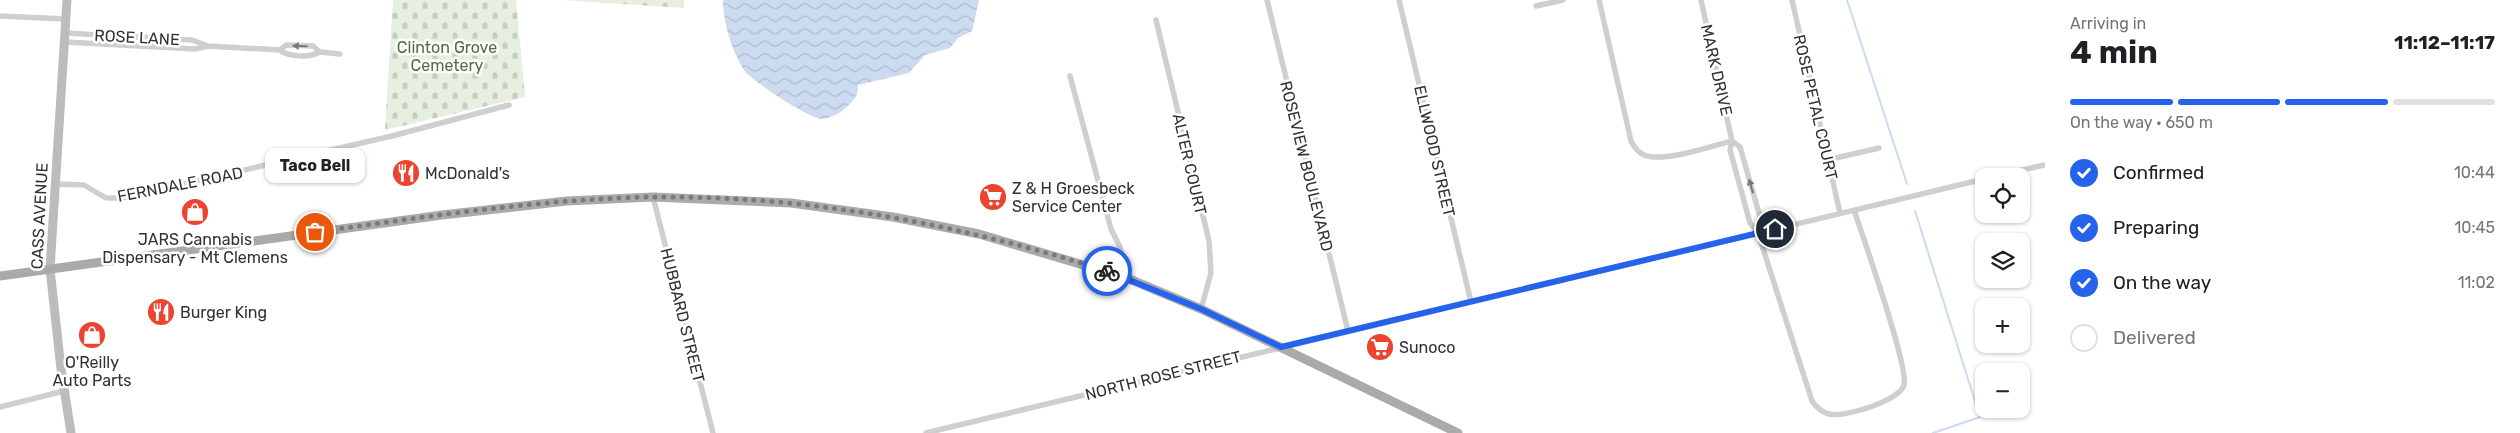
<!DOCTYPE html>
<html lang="en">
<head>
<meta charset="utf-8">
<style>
	:root { --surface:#fff; --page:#f6f6f6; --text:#202124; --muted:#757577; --line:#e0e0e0; --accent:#2563eb }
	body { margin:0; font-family:Rubik,sans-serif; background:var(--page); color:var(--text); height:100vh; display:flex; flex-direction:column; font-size:19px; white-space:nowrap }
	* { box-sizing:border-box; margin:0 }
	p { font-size:16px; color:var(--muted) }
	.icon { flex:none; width:28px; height:28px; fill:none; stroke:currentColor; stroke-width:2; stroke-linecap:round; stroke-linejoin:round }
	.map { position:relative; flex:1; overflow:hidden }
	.details { display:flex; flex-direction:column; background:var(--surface); width:475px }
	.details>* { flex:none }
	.buttons { position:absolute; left:1975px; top:168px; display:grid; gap:10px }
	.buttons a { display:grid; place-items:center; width:55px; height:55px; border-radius:10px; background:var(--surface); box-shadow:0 1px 4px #0004; font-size:25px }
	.pin { position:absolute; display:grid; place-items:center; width:42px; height:42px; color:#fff; margin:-21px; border:2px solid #fff; border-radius:50%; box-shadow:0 1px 5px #0007 }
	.courier { position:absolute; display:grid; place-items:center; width:50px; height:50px; margin:-25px; border:4px solid #2563eb; border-radius:50%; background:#fff; color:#222; box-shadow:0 1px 6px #0007 }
	.bubble { position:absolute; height:35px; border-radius:10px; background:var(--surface); box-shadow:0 1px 4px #0004; font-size:16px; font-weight:700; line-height:35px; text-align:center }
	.summary em { font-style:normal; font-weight:700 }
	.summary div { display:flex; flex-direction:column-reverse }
	.summary { display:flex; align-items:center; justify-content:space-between; height:85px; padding:0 25px }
	h1 { font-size:32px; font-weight:700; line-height:38px }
	.bar { display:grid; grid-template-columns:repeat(4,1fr); gap:8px 5px; align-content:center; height:60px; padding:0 25px }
	.bar i { height:6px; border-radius:4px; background:var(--line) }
	.bar .selected { background:var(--accent) }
	.bar p { grid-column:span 4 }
	ol { padding:0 25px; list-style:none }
	li { display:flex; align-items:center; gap:15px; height:55px }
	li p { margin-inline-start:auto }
	li .icon { padding:5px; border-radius:50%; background:var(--accent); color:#fff; stroke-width:4 }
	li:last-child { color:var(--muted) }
	li i { width:28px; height:28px; border:2px solid var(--line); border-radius:50% }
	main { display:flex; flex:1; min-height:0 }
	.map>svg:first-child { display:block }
	.cemetery { fill:url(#cemetery-stones) }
	.water { fill:url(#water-waves) }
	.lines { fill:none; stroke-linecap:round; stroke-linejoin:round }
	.stream { stroke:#ccdbef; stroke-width:2 }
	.street { stroke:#cfcfcf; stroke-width:5.5 }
	.secondary { stroke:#bcbcbc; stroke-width:9 }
	.primary { stroke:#aaa; stroke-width:9 }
	.oneway { fill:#797979 }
	.done { stroke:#7a7a7a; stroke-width:5; stroke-dasharray:0 9 }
	.route { stroke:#2563eb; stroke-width:6 }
	.labels { text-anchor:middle; stroke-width:5; stroke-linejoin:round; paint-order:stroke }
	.street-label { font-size:16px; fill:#323232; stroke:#fff }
	.park-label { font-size:16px; fill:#4c713c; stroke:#fff }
	.poi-label { font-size:16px; fill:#323232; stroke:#fff; text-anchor:start }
</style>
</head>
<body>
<main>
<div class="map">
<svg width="2045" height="433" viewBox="0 0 2045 433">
	<defs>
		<pattern id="cemetery-stones" width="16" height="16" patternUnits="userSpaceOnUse" patternTransform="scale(1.25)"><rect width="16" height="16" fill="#e6efe0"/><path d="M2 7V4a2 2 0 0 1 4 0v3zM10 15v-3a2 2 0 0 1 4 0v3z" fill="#c6cdc1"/></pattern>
		<pattern id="water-waves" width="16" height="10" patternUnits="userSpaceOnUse" patternTransform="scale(1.25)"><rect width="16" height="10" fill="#ccdbef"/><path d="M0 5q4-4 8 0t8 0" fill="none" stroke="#b0bccd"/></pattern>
	</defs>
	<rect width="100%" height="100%" fill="#fff"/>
	<!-- cemetery -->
	<path class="cemetery" d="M393,0H516L525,97L385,130Z
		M561,0H684L683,8Z"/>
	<!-- water -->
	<path class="water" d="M723,0H979L972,31L958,38L950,48L925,55L909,73L858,85C858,88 858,93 856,96C851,106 833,119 822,119C808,118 752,81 744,70C732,51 723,22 723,0Z"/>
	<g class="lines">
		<!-- stream -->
		<path class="stream" d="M1847,0L1907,184
			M1915,211L1980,417L1933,433"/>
		<!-- street -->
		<path class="street" d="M1267,0L1348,331
			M1399,0L1471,302
			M1599,0L1631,141C1634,147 1638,152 1644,155C1664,163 1711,146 1732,141L1701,0
			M1792,0L1840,213
			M1536,6L1563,0
			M0,16L66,19
			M1156,20L1209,241L1211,273L1201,309
			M65,33L192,40L208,46
			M65,42L195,49L208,46L280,50C289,57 309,58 320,52
			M280,50L286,45L313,46L320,52L340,54
			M1070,76L1111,229L1120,247L1127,278
			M1827,160L1879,148
			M1995,176L2045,165
			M56,184L84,185L106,198H122L392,136L509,105
			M653,197L713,433
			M1758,233L1761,220L1740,147L1732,141L1730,150L1750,223L1758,233L1812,401C1816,407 1821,412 1829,414C1844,418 1899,401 1904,385C1909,367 1863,237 1854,210
			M0,407L64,391
			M926,433L1984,179"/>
		<!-- secondary -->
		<path class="secondary" d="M67,0L50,269L61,369L71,433"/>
		<!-- primary -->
		<path class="primary" d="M0,276L442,215L567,201L653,197L791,203L893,217L979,234L1127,278L1201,309L1458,433"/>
	</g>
	<!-- one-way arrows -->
	<defs><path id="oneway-solid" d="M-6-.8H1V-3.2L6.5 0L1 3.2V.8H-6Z" transform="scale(1.25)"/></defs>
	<g class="oneway">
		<use href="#oneway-solid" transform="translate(300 46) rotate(-178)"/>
		<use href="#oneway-solid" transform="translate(1751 186) rotate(-106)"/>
	</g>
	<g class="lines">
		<!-- done -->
		<path class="done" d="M315,232C427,217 539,199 651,197C807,195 959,224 1107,271"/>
		<!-- route -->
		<path class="route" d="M1107,271L1201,309L1281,347L1775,229"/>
	</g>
	<!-- icons -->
	<defs>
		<symbol id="restaurant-disc" viewBox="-11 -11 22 22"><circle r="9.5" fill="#ed4430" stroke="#fff"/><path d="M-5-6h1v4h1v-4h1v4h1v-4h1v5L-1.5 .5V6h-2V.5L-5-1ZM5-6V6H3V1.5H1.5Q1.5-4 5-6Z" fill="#fff"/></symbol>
		<symbol id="supermarket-disc" viewBox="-11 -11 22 22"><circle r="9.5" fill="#ed4430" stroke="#fff"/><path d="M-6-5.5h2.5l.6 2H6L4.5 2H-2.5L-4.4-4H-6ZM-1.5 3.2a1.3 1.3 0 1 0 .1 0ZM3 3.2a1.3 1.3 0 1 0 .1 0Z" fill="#fff"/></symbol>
		<symbol id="shop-disc" viewBox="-11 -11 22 22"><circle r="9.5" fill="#ed4430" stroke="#fff"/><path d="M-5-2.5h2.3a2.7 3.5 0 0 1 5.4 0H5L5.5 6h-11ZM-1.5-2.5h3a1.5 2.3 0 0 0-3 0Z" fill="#fff"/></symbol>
	</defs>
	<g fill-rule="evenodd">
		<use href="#restaurant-disc" x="390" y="157" width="32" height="32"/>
		<use href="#supermarket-disc" x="977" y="181" width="32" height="32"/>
		<use href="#shop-disc" x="179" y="196" width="32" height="32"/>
		<use href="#restaurant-disc" x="145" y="296" width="32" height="32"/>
		<use href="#shop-disc" x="76" y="319" width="32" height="32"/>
		<use href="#supermarket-disc" x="1364" y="331" width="32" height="32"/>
	</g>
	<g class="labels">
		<!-- street labels -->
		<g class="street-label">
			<text transform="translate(137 37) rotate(3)" y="6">ROSE LANE</text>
			<text transform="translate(1717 70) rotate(77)" y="6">MARK DRIVE</text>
			<text transform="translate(1816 107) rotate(77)" y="6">ROSE PETAL COURT</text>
			<text transform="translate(1435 151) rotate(77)" y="6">ELLWOOD STREET</text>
			<text transform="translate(1190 164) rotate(77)" y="6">ALTER COURT</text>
			<text transform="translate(1307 166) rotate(76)" y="6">ROSEVIEW BOULEVARD</text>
			<text transform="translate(180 184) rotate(-11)" y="6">FERNDALE ROAD</text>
			<text transform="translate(39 216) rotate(-87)" y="6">CASS AVENUE</text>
			<text transform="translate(683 315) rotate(76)" y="6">HUBBARD STREET</text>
			<text transform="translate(1163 375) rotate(-14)" y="6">NORTH ROSE STREET</text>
		</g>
		<!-- park labels -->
		<g class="park-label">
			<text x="447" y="53">Clinton Grove<tspan x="447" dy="18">Cemetery</tspan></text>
		</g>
		<!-- poi labels -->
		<g class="poi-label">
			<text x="425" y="179">McDonald's</text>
			<text x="1012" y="194">Z &amp; H Groesbeck<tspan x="1012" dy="18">Service Center</tspan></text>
			<text x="195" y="245" text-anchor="middle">JARS Cannabis<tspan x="195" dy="18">Dispensary - Mt Clemens</tspan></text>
			<text x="180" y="318">Burger King</text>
			<text x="1399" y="353">Sunoco</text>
			<text x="92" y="368" text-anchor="middle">O'Reilly<tspan x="92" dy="18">Auto Parts</tspan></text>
		</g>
	</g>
</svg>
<div class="buttons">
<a><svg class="icon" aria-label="locate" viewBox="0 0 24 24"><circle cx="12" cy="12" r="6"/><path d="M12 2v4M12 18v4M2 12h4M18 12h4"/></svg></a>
<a><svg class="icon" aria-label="layers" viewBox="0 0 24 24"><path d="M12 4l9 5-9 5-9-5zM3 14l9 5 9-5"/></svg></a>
<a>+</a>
<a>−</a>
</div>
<div class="pin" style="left:315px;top:232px;background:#ea580c"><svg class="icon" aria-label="bag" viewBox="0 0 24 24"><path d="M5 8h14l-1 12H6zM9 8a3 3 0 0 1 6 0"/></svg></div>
<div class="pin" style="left:1775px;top:229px;background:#1f2937"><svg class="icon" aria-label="home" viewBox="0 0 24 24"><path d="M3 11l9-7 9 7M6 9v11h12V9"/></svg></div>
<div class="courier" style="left:1107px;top:271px"><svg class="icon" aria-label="bike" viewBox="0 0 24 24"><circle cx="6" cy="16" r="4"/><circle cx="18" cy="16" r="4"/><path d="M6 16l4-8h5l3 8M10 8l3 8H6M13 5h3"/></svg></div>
<div class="bubble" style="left:265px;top:148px;width:100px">Taco Bell</div>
</div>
<section class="details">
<div class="summary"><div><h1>4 min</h1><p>Arriving in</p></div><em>11:12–11:17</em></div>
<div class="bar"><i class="selected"></i><i class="selected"></i><i class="selected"></i><i></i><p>On the way · 650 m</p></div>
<ol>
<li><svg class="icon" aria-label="check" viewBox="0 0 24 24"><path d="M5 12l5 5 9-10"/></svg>Confirmed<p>10:44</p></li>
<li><svg class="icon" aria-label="check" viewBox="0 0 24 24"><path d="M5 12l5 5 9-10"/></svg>Preparing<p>10:45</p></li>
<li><svg class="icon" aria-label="check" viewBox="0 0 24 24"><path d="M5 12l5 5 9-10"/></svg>On the way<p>11:02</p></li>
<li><i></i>Delivered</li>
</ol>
</section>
</main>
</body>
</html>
